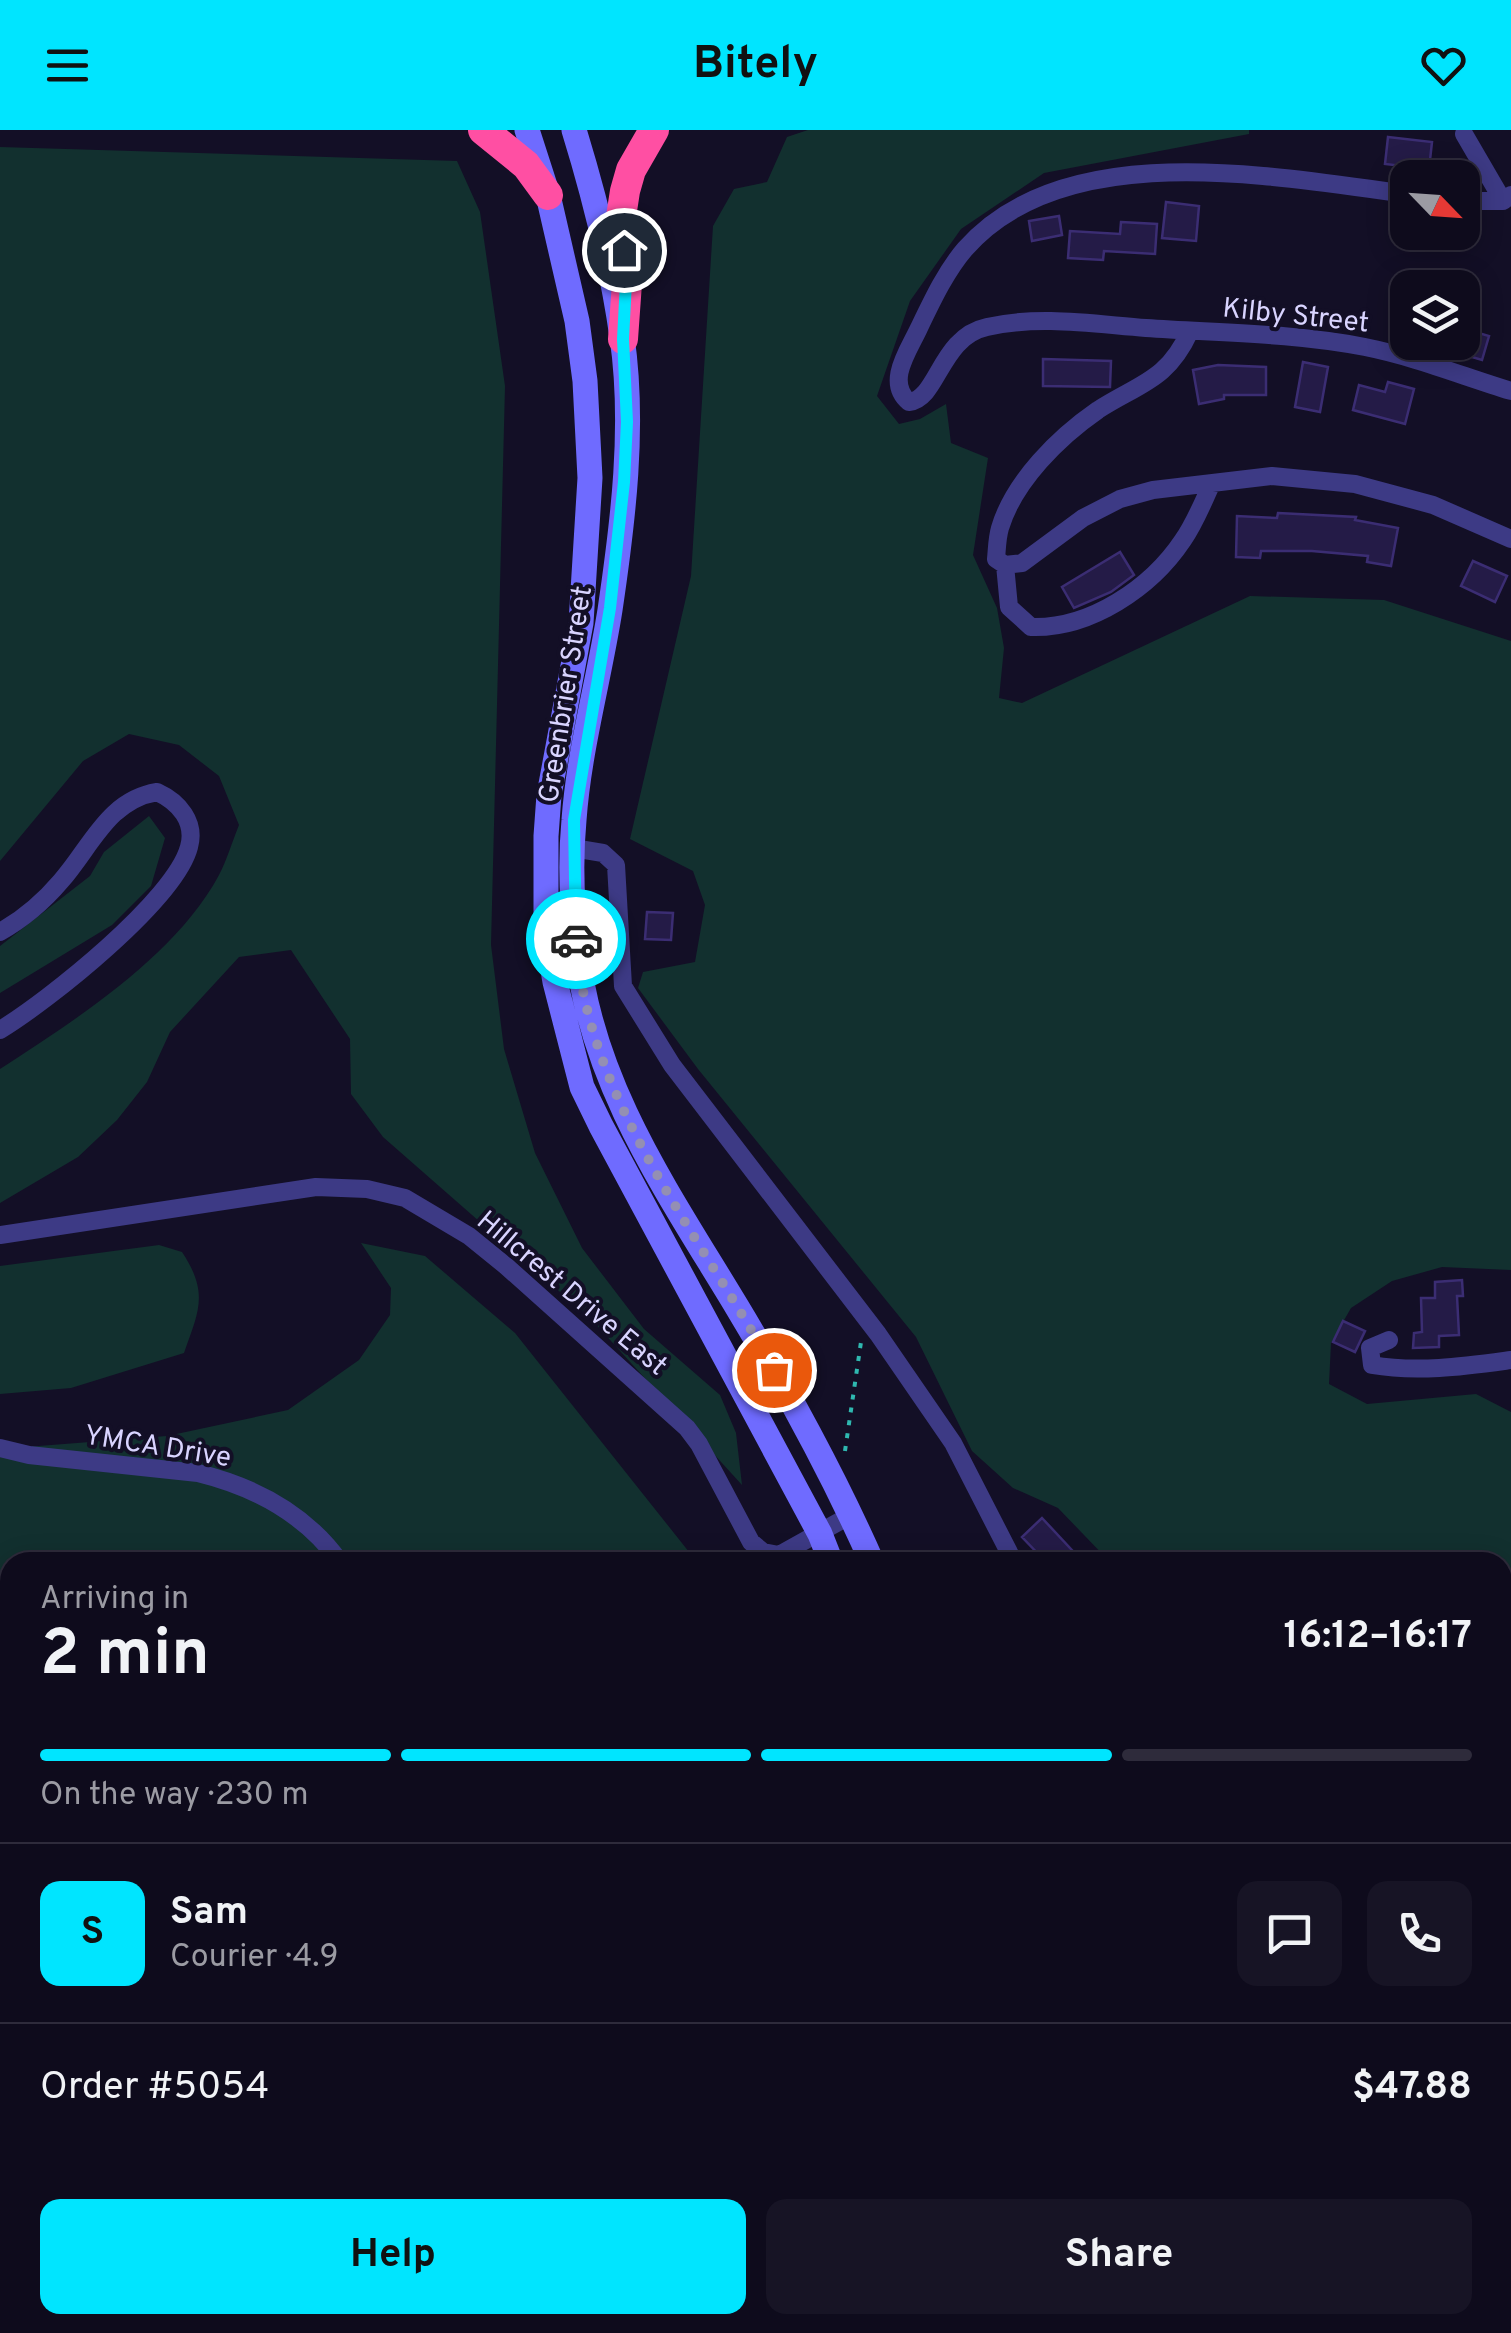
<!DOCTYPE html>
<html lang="en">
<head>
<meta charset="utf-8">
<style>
	:root { --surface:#0e0b1c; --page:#171425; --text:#f1f3f6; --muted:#9b9ba3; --line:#2e2b3b; --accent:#00e5ff }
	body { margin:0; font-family:Overpass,sans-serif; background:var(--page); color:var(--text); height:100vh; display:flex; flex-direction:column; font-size:38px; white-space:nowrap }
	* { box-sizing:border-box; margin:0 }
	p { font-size:32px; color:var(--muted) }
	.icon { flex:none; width:55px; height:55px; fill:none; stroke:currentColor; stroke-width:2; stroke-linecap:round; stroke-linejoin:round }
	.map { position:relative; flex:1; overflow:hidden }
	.side { position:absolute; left:0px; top:1422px; width:1512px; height:782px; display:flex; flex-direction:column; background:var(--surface); border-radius:30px 30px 0 0; box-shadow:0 5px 25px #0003,0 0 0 2px var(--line) }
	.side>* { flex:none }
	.needle { width:65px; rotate:115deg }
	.controls { position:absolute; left:1390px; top:30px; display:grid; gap:20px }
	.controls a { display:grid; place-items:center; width:90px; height:90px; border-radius:20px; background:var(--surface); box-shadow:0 5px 25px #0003,0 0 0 2px var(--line); font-size:50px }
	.pin { position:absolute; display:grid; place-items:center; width:85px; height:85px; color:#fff; margin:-42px; border:5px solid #fff; border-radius:50%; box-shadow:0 2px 10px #0007 }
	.courier { position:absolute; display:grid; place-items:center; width:100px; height:100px; margin:-50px; border:8px solid #00e5ff; border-radius:50%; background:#fff; color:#222; box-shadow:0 2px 12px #0007 }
	.headline em { font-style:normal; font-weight:700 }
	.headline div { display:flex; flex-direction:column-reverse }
	.headline { display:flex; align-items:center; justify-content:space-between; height:170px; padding:0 40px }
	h1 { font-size:65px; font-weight:700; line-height:75px }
	.bar { display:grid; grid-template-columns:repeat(4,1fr); gap:15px 10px; align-content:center; height:120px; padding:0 40px }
	.bar i { height:12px; border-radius:8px; background:var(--line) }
	.bar .active { background:var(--accent) }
	.bar p { grid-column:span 4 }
	.line { display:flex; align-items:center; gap:25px; padding:0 40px; border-top:2px solid var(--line) }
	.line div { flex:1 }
	.round { display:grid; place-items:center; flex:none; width:105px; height:105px; border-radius:20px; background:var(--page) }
	.cta { display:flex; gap:20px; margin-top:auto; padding:20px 40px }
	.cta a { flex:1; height:115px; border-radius:20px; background:var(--accent); color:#111; font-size:40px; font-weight:700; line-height:115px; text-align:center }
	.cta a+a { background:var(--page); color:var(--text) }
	header { display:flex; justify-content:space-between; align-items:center; height:130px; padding:0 40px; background:var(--accent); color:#111; font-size:45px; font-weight:700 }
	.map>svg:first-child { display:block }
	.green { fill:#12302f }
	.building { fill:#241b47; stroke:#3b2d73; stroke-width:2.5 }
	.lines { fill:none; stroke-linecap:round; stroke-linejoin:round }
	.path { stroke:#2fb8b0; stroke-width:4; stroke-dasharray:5 8; stroke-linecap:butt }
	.service { stroke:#3d3a85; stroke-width:9 }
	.minor { stroke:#3d3a85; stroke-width:18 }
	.tertiary { stroke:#3d3a85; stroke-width:22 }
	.secondary { stroke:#6f6bff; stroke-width:25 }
	.motorway { stroke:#ff4fa3; stroke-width:30 }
	.done { stroke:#948fb3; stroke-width:10; stroke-dasharray:0 18 }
	.route { stroke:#00e5ff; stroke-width:12 }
	.labels { text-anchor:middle; stroke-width:8; stroke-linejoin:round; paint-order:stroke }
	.street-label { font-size:28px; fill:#d9d4ff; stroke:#130f26 }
</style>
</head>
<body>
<header><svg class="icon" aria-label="menu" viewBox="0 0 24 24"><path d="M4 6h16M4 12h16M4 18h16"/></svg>Bitely<svg class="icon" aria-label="heart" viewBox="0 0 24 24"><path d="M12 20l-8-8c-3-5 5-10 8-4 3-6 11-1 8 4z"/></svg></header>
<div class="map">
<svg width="1511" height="2203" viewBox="0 0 1511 2203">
	<rect width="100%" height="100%" fill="#130f26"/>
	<!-- green -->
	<path class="green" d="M808,0H1249V4L1044,43L961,99L910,171L877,266L899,294L920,289L946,274L951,313L988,328L973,425L997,478L1004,518L999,568L1022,573L1250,466L1384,470L1511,511V1140L1442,1137L1392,1151L1351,1178L1331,1213L1329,1254L1367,1274L1476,1264L1511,1282V1525H1503L1502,1432H1110L1058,1378L1013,1358L972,1321L916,1207L698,939L638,858L643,842L695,832L705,775L693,741L630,709L691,446L713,96L734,59L767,52L787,7Z
		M0,17L457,31L480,82L505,256L491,815L504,919L535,1023L582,1118L644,1199L720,1265L736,1303L742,1355L591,1189L383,1007L351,964L350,909L291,820L239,827L170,902L147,952L117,990L78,1027L0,1073V939C75,890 175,827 219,745C227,730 232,712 239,695L219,646L179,615L129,604L83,631L0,731Z
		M149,686L165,708L151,756L112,795L0,863V816L90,746L104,722Z
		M361,1113L425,1126L515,1203L697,1432H10V1514L0,1519V1319L167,1306L288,1280L359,1230L390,1185L391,1158Z
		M159,1115L182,1122C209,1163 199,1180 184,1223L71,1258L0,1264V1136Z
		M265,2195H954L947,2203H805C767,2194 731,2197 693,2203H259Z"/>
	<!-- building -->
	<path class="building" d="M1388,7L1432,12L1429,39L1385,34Z
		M1166,72L1199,76L1196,111L1162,108Z
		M1059,86L1062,105L1032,111L1029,91Z
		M1121,92L1157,94L1155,124L1104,121L1103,130L1068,128L1070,101L1120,104Z
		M1462,198L1489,206L1482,230L1462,224Z
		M1043,229L1111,231L1110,257L1043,256Z
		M1303,232L1328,237L1320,282L1295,277Z
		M1218,235L1266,237V265H1224V269L1199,274L1193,240Z
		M1388,252L1414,259L1405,294L1353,280L1359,255L1385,262Z
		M1278,383L1356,387L1355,390L1398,398L1391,436L1367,432L1368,426L1312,421H1261L1260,428L1236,427L1237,386L1277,388Z
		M1120,422L1134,445L1111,462L1074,478L1062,457Z
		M1473,431L1507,446L1495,472L1461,456Z
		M647,782L673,783L671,810L645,809Z
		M1462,1150L1463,1166H1457L1459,1205L1439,1206V1217L1413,1218L1414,1203L1422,1202L1421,1168H1435V1152Z
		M1343,1191L1365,1201L1355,1222L1333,1212Z
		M1042,1388L1083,1432H1046L1022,1407Z"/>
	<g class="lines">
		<!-- path -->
		<path class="path" d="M845,1321L861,1212"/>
		<!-- service -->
		<path class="service" d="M1057,2195L1061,2202
			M1106,2203L1111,2195"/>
		<!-- minor -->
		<path class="minor" d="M1464,4L1503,71
			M1408,64C1275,47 1065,5 965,119C946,141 932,171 919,198C909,220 885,252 909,272C938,269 940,207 987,197C1039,185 1093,194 1146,198C1219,203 1293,203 1365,217C1415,227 1462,246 1511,261
			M1462,71H1503L1511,65
			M1190,201C1167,251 1140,253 1098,280C1059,307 1014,351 1000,398C997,408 997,419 996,429L1005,435L1022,433L1083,388L1120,369L1153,360L1272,346L1355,354L1433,375L1511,409
			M1005,435L1009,477L1031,497C1090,499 1151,458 1183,410C1195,393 1203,372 1212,353
			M573,718L603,723L616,735L623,856L672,935L878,1204L953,1313L1014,1432
			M0,802C23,789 44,771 61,751C91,717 108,670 157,662C179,672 196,692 189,717C175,770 48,871 0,900
			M0,1105L316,1057L367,1059L405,1068L469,1106L506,1136L687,1298L699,1314L751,1412L763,1422L779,1425L851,1385
			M1389,1210L1370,1218L1372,1235C1418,1243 1466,1236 1511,1230
			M0,1318L29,1325L198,1343C255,1357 305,1383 340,1432
			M1502,1634L1511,1628
			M0,2126L10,2147
			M1502,2138L1511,2140
			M1165,2195L1180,2203"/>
		<!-- tertiary -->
		<path class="tertiary" d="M1011,2203L1025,2195"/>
		<!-- secondary -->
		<path class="secondary" d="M527,0L548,65L577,191L585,251L590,348L581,493L549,665L546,706V799L555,852L582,957L601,996L820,1404L831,1432
			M574,0C595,68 612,137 622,207C635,296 623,392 610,480C599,550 579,620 574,690C570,732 572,777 577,819C591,954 669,1064 737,1177C787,1260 833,1344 872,1432
			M1262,2195L1276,2203
			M1333,2195L1348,2203"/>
		<!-- motorway -->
		<path class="motorway" d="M483,0L526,35L548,65
			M623,209L627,153L621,87L625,61L631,40L654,0"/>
	</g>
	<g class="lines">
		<!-- done -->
		<path class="done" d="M576,809C587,972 699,1102 774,1240"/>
		<!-- route -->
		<path class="route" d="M576,809L574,690L610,478L624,352L627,292L623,209L626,152L624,120"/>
	</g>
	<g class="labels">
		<!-- street labels -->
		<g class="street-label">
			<text transform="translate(1296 184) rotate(6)" y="10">Kilby Street</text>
			<text transform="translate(564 564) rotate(-81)" y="10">Greenbrier Street</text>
			<text transform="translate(573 1162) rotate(40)" y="10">Hillcrest Drive East</text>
			<text transform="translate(158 1315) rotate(9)" y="10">YMCA Drive</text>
		</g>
	</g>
</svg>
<div class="controls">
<a><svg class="needle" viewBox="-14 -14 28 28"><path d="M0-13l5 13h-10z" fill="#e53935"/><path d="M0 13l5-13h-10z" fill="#9b9ba3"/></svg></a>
<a><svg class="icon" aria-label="layers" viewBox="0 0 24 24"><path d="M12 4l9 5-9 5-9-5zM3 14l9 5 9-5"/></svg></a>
</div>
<div class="pin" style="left:774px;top:1240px;background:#ea580c"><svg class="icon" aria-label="bag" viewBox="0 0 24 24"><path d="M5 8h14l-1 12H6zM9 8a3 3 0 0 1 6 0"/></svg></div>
<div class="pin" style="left:624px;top:120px;background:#1f2937"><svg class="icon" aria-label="home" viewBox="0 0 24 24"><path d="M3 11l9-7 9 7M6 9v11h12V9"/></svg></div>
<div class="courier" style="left:576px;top:809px"><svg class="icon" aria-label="car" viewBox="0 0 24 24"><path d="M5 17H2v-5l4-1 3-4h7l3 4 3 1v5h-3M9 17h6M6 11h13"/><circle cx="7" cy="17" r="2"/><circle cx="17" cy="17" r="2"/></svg></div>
<section class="side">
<div class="headline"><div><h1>2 min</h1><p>Arriving in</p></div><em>16:12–16:17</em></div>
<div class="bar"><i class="active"></i><i class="active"></i><i class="active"></i><i></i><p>On the way · 230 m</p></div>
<div class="line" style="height:180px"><b class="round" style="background:var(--accent);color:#111">S</b><div><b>Sam</b><p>Courier · 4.9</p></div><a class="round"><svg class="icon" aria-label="chat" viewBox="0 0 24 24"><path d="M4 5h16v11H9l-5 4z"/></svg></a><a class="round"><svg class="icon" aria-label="phone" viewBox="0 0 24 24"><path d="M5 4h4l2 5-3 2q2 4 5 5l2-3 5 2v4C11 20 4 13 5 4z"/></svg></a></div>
<div class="line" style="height:130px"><div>Order #5054</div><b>$47.88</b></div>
<div class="cta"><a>Help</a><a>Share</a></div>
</section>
</div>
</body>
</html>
